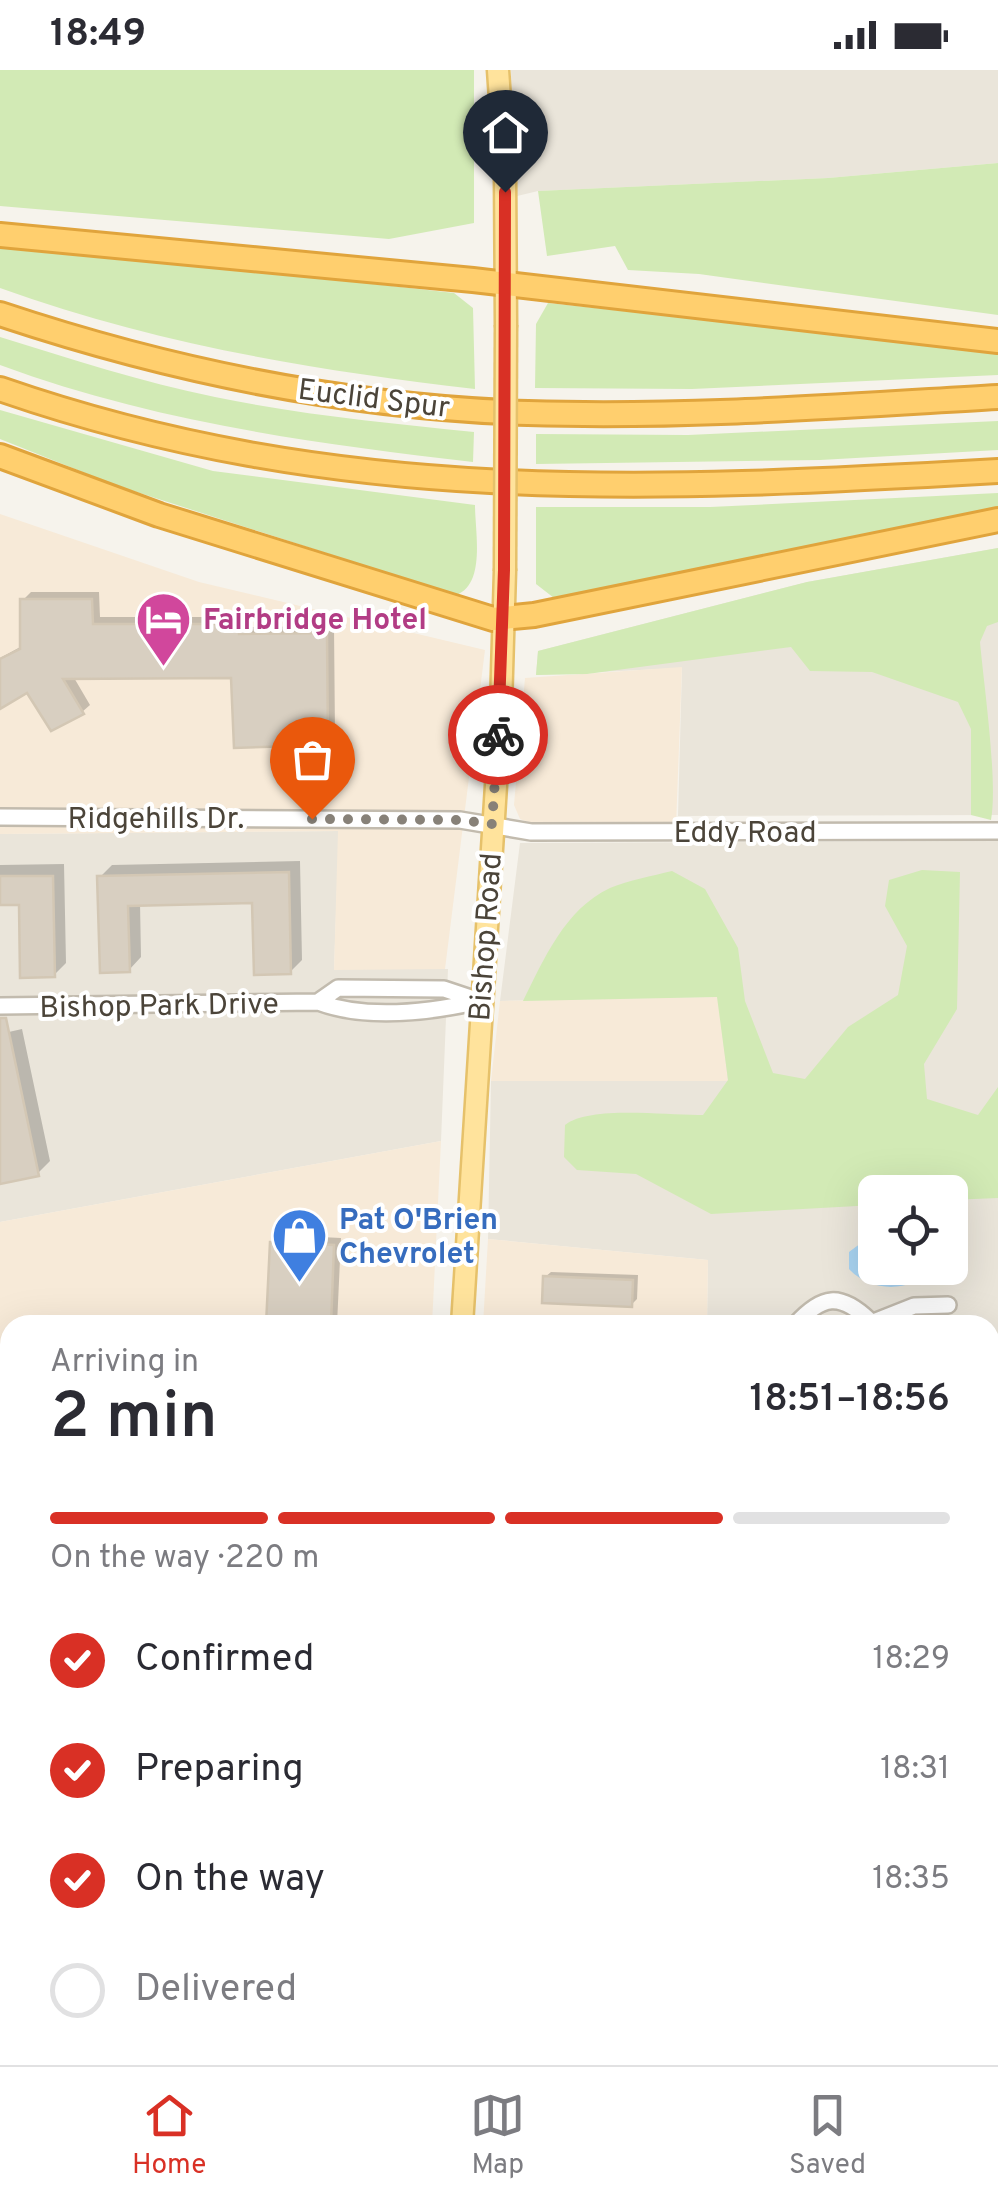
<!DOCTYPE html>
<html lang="en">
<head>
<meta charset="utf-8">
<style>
	:root { --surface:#fff; --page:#f7f7f7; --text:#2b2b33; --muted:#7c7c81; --line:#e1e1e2; --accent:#d93025 }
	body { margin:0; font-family:Overpass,sans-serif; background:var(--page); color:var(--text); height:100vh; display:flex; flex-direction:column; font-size:38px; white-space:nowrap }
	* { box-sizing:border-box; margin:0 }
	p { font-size:32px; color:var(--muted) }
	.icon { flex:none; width:55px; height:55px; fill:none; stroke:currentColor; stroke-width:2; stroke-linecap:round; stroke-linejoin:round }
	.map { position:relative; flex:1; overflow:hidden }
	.details { position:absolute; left:0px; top:1245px; width:1000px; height:750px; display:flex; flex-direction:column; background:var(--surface); border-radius:30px 30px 0 0; box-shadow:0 10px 40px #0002 }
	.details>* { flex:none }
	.fabs { position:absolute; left:858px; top:1105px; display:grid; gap:20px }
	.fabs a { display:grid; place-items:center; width:110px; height:110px; border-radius:15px; background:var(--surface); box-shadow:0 10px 40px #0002; font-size:50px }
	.pin { position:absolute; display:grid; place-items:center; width:85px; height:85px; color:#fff; margin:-102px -42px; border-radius:50% 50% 50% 0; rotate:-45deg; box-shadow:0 0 10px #0007 }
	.pin .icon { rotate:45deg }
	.courier { position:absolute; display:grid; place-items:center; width:100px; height:100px; margin:-50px; border:8px solid #d93025; border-radius:50%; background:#fff; color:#222; box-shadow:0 2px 12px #0007 }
	.head em { font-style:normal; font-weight:600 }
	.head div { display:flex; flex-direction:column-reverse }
	.head { display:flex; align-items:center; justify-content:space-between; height:170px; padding:0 50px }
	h1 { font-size:65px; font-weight:600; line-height:75px }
	.bar { display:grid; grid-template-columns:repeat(4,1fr); gap:15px 10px; align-content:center; height:120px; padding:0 50px }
	.bar i { height:12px; border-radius:8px; background:var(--line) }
	.bar .current { background:var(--accent) }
	.bar p { grid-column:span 4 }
	ol { padding:0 50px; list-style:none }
	li { display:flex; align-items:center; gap:30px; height:110px }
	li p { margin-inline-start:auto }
	li .icon { padding:10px; border-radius:50%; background:var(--accent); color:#fff; stroke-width:4 }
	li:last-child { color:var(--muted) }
	li i { width:55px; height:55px; border:5px solid var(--line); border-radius:50% }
	.status { display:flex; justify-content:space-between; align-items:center; height:70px; padding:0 50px; background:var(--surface); direction:ltr }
	.status svg { height:28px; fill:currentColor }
	.tabs { display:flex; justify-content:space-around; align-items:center; height:140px; border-top:2px solid var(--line); background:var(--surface); font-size:28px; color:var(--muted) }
	.tabs a { display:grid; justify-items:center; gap:5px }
	.tabs .current { color:var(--accent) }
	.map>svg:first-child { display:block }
	.residential { fill:#eae5da; fill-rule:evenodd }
	.commercial { fill:#f7ead8 }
	.green { fill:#d2eab5 }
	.water { fill:#a9d4f2 }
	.shadow { fill:#0003 }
	.building { fill:#d8cfc1; stroke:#d3c7b4; stroke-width:2.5 }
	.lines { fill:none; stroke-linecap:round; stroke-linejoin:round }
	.minor-casing { stroke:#c2bbae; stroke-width:20 }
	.major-casing { stroke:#e6c16a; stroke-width:25 }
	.highway-casing { stroke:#e0a43c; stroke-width:28 }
	.minor { stroke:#fff; stroke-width:15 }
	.major { stroke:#ffe39c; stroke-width:20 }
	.highway { stroke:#ffcf6e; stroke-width:22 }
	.major-bridge-casing { stroke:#e6c16a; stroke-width:25; stroke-linecap:butt }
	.major-bridge { stroke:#ffe39c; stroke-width:20 }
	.done { stroke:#878178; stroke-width:10; stroke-dasharray:0 18 }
	.route { stroke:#d93025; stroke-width:12 }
	.labels { text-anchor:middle; stroke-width:8; stroke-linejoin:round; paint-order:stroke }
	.street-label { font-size:30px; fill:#4b4439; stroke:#fff }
	.hotel-label { font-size:30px; font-weight:bold; fill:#b23c85; stroke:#fff; text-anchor:start }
	.shop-label { font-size:30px; font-weight:bold; fill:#366cbe; stroke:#fff; text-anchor:start }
</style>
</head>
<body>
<div class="status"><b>18:49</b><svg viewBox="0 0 49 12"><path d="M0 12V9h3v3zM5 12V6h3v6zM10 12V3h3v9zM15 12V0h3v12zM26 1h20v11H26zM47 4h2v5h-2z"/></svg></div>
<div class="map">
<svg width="998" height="1995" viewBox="0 0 998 1995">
	<rect width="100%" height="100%" fill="#f6f3ec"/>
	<!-- residential -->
	<path class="residential" d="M511,0H998V93L828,108L538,121L513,127Z
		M998,478V745L678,746L682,598L536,605L538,581L807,512Z
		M339,761L334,899H448L441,1071L0,1152V764Z
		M998,771V1931L990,1933V1255H707L708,1190L488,1169L491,1011H727L717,927L500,931L520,773ZM875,1122H950V1198H875Z
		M701,1985H842L788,1995H701Z"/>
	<!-- commercial -->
	<path class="commercial" d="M0,444L199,512L485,580L445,899L334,900L338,761L0,764Z
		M682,597L676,756L543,758L520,749L514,735L525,608Z
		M718,927L728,1011H491L500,931Z
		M441,1071L432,1255H10V1985H399L398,1995H0V1152Z
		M488,1169L708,1190L707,1255H483Z
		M447,1985H701V1990L672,1995H447Z"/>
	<!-- green -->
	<path class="green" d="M0,0H474V153L389,169L0,136Z
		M998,93V245L699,204L628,200L615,176L547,186L538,121L828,108Z
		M0,172L454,223L473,238L475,319C312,300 155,274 0,218Z
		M548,233L998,281V305L692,319L535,318L536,254Z
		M0,267C71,289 142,312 215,327C301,345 387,353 474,362L473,392C312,373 154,352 0,295Z
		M0,340L213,401L475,435C475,462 486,514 456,525L115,415L0,369Z
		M998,351V380L820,390L536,394V364L688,365Z
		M998,423V441L554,528L536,514V437H710Z
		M998,478V552L987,556L980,572C984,616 998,712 991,750L971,745V659L958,632L872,602L810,601L791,577L587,604L536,605L538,581L807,512Z
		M922,800L960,802L957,939L924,994L927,1029L978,1045L998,1017V1128L950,1130V1122H875V1135L711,1144L636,1104L577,1100L564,1087L565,1055C591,1035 668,1046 703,1045L728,1010L717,927L523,931C544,889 565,839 610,818C629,810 652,806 672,801L705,819L738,878L745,931L773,1003L805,1009L848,957L898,925L907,876L885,836L889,810Z
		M998,1980V1995H917L990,1985Z"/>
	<!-- water -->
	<path class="water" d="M875,1170V1198H934C912,1223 871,1223 849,1199V1182L861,1173Z"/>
	<!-- shadow -->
	<path class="shadow" d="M31,522H99L100,547H246V557L334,556L335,664L327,672L234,605L73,606L90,635L82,642L28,619L0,636V588L22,576L23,530Z
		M300,791L302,890L290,902L255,831L140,833L141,887L129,900L100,807L112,795Z
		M64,794L66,893L54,905L21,832H0V795Z
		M22,959L50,1091L38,1103L0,1111V964Z
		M281,1165L341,1168L337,1255H269L273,1173Z
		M551,1202L638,1205L637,1229L631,1235L545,1207Z
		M0,1544H10V1750H0Z
		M194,1985H244L237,1992H194Z"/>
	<!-- building -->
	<path class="building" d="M20,529H92L93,554H239V564L327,563L328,675L234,678L231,608L63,609L84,644L51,661L27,623L0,639V589L20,579Z
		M289,802L291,904L254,905L252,833L128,836L130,902L100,903L97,806Z
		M0,806H53L55,907L20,908L19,835H0Z
		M0,948H6L39,1106L0,1114Z
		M270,1172L334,1175L331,1255H266Z
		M543,1206L633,1210L632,1237L542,1233Z"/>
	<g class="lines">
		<defs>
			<path id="minor" d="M0,747L460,750L531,762L998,761
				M318,932L338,918L444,919L477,930
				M0,936L318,932C366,950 431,942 480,931
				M795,1255C822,1225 840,1222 870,1251
				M866,1255L914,1236L948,1235
				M0,1493H10"/>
			<path id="major" d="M498,0L505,102L506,255
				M462,1255L501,636L505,501
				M990,1957L998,1955
				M424,1995V1985
				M790,1995L845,1985"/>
			<path id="highway" d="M0,165L473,210L998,271
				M0,244C171,301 347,337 528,343C684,348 842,336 998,327
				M0,319C337,436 649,421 998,401
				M0,386L159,445L493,549L534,545L998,450"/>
		</defs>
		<!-- minor casing -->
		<use href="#minor" class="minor-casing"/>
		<!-- major casing -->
		<use href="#major" class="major-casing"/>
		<!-- highway casing -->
		<use href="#highway" class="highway-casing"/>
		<!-- minor -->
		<use href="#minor" class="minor"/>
		<!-- major -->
		<use href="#major" class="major"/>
		<!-- highway -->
		<use href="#highway" class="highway"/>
		<defs>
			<path id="major-bridge" d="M505,501L506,255"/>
		</defs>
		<!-- major-bridge casing -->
		<use href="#major-bridge" class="major-bridge-casing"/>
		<!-- major-bridge -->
		<use href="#major-bridge" class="major-bridge"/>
	</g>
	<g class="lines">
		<!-- done -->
		<path class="done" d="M312,749L460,750L492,754L498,665"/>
		<!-- route -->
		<path class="route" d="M498,665L504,500L505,122"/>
	</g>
	<!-- icons -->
	<defs>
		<symbol id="hotel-pin" viewBox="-11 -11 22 30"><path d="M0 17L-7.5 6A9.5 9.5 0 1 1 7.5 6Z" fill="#d1479c" stroke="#fff"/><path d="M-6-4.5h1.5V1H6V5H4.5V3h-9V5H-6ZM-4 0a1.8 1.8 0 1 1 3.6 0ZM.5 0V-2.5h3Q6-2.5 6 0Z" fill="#fff"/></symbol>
		<symbol id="shop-pin" viewBox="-11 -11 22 30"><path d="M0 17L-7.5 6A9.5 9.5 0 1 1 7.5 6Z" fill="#3f7fe0" stroke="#fff"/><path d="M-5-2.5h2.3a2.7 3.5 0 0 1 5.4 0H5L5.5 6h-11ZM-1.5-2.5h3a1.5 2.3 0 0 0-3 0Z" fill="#fff"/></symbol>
	</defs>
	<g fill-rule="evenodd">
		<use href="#hotel-pin" x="132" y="518" width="63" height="86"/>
		<use href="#shop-pin" x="268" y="1134" width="63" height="86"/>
	</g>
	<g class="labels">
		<!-- street labels -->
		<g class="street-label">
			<text transform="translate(374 328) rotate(7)" y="10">Euclid Spur</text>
			<text x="156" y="758">Ridgehills Dr.</text>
			<text x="745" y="772">Eddy Road</text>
			<text transform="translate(485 867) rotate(-86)" y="10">Bishop Road</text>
			<text transform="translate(159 935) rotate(-1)" y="10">Bishop Park Drive</text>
		</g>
		<!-- hotel labels -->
		<g class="hotel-label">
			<text x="203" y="559">Fairbridge Hotel</text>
		</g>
		<!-- shop labels -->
		<g class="shop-label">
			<text x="339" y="1159">Pat O'Brien<tspan x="339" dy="34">Chevrolet</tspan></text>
		</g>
	</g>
</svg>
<div class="fabs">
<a><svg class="icon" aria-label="locate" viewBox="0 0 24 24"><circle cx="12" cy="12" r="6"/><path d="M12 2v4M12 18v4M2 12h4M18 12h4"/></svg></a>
</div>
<div class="pin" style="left:312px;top:749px;background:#ea580c"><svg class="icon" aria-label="bag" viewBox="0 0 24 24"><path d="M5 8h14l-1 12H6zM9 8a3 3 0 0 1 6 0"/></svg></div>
<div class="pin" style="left:505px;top:122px;background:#1f2937"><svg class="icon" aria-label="home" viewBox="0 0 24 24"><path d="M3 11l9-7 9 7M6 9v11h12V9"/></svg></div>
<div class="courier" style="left:498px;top:665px"><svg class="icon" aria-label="bike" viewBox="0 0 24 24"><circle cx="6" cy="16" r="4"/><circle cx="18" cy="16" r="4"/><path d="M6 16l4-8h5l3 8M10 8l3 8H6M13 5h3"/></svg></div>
<section class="details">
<div class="head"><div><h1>2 min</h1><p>Arriving in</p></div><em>18:51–18:56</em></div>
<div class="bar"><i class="current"></i><i class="current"></i><i class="current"></i><i></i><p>On the way · 220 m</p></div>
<ol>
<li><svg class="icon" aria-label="check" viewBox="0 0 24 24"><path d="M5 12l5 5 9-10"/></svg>Confirmed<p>18:29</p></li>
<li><svg class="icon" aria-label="check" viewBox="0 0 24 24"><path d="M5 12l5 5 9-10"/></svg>Preparing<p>18:31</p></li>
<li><svg class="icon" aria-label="check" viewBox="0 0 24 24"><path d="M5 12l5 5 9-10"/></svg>On the way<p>18:35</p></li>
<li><i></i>Delivered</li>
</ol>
</section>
</div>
<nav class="tabs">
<a class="current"><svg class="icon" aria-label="home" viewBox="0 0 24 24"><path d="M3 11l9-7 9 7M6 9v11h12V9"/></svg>Home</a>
<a><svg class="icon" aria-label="map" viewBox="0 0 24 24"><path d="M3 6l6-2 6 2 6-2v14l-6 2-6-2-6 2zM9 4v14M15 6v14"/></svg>Map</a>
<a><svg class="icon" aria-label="saved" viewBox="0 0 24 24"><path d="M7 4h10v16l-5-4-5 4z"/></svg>Saved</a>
</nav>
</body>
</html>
